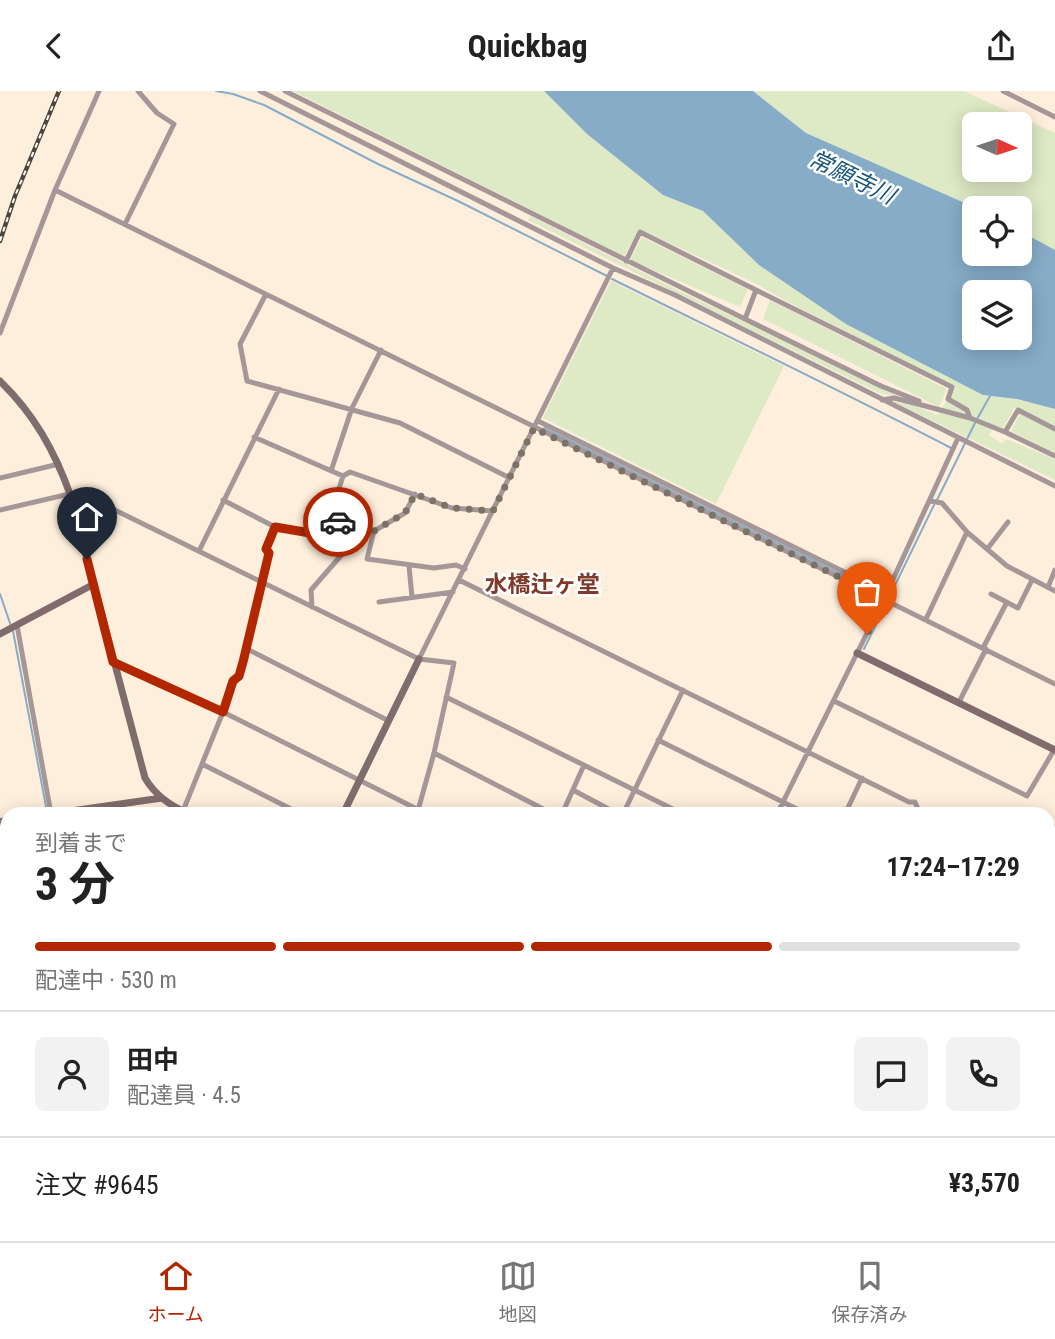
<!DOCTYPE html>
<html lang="ja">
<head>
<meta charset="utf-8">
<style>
	:root { --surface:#fff; --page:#f2f2f2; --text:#222; --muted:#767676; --line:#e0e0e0; --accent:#b22700 }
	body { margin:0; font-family:"Roboto Condensed","Noto Sans JP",sans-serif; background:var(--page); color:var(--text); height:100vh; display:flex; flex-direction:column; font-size:26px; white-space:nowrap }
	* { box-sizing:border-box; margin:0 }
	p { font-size:23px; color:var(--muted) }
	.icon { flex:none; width:38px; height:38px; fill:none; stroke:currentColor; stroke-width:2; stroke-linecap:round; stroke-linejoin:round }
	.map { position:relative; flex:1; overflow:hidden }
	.side { position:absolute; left:0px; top:716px; width:1055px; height:436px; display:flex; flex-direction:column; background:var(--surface); border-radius:21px 21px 0 0; box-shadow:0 4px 18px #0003 }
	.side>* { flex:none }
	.needle { width:46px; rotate:93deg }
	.tools { position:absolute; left:962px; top:21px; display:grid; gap:14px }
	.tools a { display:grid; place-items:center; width:70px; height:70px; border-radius:10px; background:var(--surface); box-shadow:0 4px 18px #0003; font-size:35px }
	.pin { position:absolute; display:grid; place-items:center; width:60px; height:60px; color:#fff; margin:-72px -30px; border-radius:50% 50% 50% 0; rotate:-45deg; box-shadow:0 0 7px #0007 }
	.pin .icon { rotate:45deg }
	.courier { position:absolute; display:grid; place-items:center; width:70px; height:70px; margin:-35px; border:5px solid #b22700; border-radius:50%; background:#fff; color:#222; box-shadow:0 2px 9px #0007 }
	.overview em { font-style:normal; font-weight:700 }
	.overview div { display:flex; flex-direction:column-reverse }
	.overview { display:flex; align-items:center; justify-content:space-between; height:119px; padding:0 35px }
	h1 { font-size:46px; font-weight:700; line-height:52px }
	.bar { display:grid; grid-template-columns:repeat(4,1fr); gap:10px 7px; align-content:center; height:84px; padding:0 35px }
	.bar i { height:9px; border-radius:5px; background:var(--line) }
	.bar .on { background:var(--accent) }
	.bar p { grid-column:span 4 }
	.line { display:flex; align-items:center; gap:18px; padding:0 35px; border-top:2px solid var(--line) }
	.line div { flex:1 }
	.round { display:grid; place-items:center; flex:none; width:74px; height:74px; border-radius:10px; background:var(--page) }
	header { display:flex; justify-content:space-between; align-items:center; height:91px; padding:0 35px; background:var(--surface); font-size:32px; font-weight:700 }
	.dock { display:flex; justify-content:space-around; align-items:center; height:98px; border-top:2px solid var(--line); background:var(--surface); font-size:19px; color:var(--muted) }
	.dock a { display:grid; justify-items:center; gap:4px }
	.dock .on { color:var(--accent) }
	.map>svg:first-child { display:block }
	.green { fill:#dee9c5; fill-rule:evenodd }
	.water { fill:#87acc8; fill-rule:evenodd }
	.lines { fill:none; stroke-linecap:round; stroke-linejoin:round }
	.stream { stroke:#87acc8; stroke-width:2 }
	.street { stroke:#a59797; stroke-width:5 }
	.secondary { stroke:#806c6c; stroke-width:7 }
	.rail-casing { stroke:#4c453a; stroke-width:4.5 }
	.rail { stroke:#fff; stroke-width:2; stroke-dasharray:5; stroke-linecap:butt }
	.done { stroke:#7c7266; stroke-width:7; stroke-dasharray:0 12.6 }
	.route { stroke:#b22700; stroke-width:9 }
	.labels { text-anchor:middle; stroke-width:5; stroke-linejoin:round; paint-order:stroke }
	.water-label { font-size:23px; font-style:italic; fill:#19577d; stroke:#fff }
	.neighbourhood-label { font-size:23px; font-weight:bold; fill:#7f3a2a; stroke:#fff }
</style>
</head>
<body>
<header><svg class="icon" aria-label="back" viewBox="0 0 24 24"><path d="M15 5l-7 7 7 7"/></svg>Quickbag<svg class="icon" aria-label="share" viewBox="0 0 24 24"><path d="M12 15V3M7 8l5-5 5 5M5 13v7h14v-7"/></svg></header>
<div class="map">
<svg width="1055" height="1150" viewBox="0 0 1055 1150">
	<rect width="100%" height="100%" fill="#feefdc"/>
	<!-- green -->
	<path class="green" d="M293,0H544L586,42L663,104L703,120L759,174L983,304L1017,308L1055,318V335L1015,316L1003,337L995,334L989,344L1002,353L1006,348L1055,368V389L892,310L912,314L938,324L955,296L784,209L757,193L639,138L624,165Z
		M753,0H964L1055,42V159L1020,140V117H975L806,42ZM975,33H1020V79H975Z
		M530,125L686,203L908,308L879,302L528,129Z
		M642,146L748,198L740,216L630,169Z
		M611,190L784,275L716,413L543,327Z
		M770,209L947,298L939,316L763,228Z
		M1020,323L1055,340V362L1011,340Z"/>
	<!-- water -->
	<path class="water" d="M544,0H753L806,42L976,117L975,163H1020V140L1055,159V318L1017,308L983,304L846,233L759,174L703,120L663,104L587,43ZM975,201H1020V247H975Z
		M1055,1020V1093L1048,1095V1022Z
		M639,1145V1144L850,1145L831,1150H629Z"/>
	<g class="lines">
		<!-- stream -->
		<path class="stream" d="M216,0L233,3L264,14L378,73L458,110L607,185
			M612,188C725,244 839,299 951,357
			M977,328L990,305
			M544,337L885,505
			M937,409L975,332
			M0,503L11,535
			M13,540L47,721
			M864,558L934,414
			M4,1074L7,1051"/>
		<!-- street -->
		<path class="street" d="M260,0L613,177L675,204L1055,395
			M285,0L745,228
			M1003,0L1055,26
			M55,99L1055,593
			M125,133L174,33L157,22L138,0
			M626,170L640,141L756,199
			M266,203L240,253L247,290L400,332L510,387
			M0,242L55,99L99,0
			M882,309L894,307L918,313L919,310L881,295L745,228L756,199L952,296L948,308L967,319L970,327L1005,341
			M918,313L970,327
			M538,330L887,502
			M1055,338L1018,319L1005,341L1055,365
			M254,346L343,385L350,381L452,417L493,420
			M331,380L352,317L381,259
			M343,385L329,429L345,433
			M0,387L59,373
			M223,409L275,436
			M930,410L942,412L967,441L1007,475L1055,500
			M0,419L78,401L419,568L454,572L434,662L417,723
			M374,440L367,468L434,477L456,474L465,478
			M988,457L1008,431
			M199,460L279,298
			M409,475L412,506
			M459,489L909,711H915L920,723
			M1048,496L1055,479
			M991,503L1018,517L1032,489
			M379,511L453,501
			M312,516L311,499L351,453L341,446L345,433L374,440L405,422L415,403
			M926,528L967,441
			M17,534L51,723
			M983,557L1007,511
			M247,558L389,630
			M419,568L613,177
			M113,571L223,621L427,723
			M446,606L683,723
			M834,610L1027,705L1054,659
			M959,611L986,558
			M658,649L807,723
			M434,662L553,723
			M202,673L301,723
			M573,699L618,723
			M183,720L223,621L232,590L239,585L269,462L266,458L275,436L322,444L329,429
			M562,723L584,674
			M623,723L683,599
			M777,723L884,508L958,347
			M845,723L862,687
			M1048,737L1055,735
			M1048,759L1055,757
			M1048,764L1055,782
			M0,787L7,788
			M1048,795L1055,792
			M0,803L7,804
			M1048,818L1055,815
			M1048,856L1055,853
			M0,860H7
			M1048,894L1055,891
			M1048,931L1055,956
			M0,996L6,1002L3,1027
			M1048,1013L1055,1011
			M0,1056L3,1027
			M1048,1105L1055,1103
			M0,1128L7,1129
			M75,1144L100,1150
			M195,1150L198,1144
			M596,1150L607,1144
			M878,1150L894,1144"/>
		<!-- secondary -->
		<path class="secondary" d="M0,290C34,323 54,359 70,403L145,687C155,704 172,716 190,723
			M0,543L94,493
			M857,562L1055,659
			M50,723L162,707
			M343,723L419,568
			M0,731L7,729
			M0,1101H3L7,1076
			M329,1144L331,1150
			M922,1144L923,1150"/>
		<defs>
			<path id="rail" d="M0,150L15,105L59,0"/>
		</defs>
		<!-- rail casing -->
		<use href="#rail" class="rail-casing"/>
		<!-- rail -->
		<use href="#rail" class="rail"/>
	</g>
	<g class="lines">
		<!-- done -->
		<path class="done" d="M338,431L374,440L405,422L415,403L452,417L493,420L534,337L884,508L867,543"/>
		<!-- route -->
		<path class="route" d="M87,468L113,571L223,621L233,590L239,585L243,571L269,462L266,458L275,436L322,444L329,429L338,431"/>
	</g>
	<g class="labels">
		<!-- water labels -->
		<g class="water-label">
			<text transform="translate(852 86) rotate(26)" y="8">常願寺川</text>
		</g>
		<!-- neighbourhood labels -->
		<g class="neighbourhood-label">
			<text x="542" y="501">水橋辻ヶ堂</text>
		</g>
	</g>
</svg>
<div class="tools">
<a><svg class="needle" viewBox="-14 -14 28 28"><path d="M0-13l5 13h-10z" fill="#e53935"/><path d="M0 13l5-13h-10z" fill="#767676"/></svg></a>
<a><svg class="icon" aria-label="locate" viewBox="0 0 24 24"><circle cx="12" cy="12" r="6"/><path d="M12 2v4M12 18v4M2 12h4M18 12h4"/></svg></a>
<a><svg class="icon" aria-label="layers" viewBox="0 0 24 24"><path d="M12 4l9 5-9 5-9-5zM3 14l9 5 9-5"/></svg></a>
</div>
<div class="pin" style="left:867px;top:543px;background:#ea580c"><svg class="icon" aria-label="bag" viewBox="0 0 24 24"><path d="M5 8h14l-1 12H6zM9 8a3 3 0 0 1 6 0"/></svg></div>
<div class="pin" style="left:87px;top:468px;background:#1f2937"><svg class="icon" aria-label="home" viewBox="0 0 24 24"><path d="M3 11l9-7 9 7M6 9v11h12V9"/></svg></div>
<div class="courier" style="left:338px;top:431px"><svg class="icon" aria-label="car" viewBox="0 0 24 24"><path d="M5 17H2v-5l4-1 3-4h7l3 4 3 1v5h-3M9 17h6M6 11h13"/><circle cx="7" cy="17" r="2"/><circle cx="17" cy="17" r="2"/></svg></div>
<section class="side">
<div class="overview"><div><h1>3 分</h1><p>到着まで</p></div><em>17:24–17:29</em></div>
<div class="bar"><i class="on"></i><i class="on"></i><i class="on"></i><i></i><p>配達中 · 530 m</p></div>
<div class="line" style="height:126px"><a class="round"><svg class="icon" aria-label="person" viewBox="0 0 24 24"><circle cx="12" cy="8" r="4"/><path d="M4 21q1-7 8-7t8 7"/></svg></a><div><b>田中</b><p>配達員 · 4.5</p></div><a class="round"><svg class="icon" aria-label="chat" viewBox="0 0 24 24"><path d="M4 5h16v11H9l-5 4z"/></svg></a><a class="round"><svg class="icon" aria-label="phone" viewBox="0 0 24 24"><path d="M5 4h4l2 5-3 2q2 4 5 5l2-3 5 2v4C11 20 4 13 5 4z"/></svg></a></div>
<div class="line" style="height:91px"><div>注文 #9645</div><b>¥3,570</b></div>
</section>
</div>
<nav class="dock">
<a class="on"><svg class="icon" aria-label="home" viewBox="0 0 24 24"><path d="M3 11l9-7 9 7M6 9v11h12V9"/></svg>ホーム</a>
<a><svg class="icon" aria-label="map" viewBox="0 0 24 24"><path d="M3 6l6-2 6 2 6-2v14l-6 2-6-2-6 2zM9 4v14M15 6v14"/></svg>地図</a>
<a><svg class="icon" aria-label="saved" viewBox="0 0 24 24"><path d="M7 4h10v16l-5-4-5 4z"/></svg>保存済み</a>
</nav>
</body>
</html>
